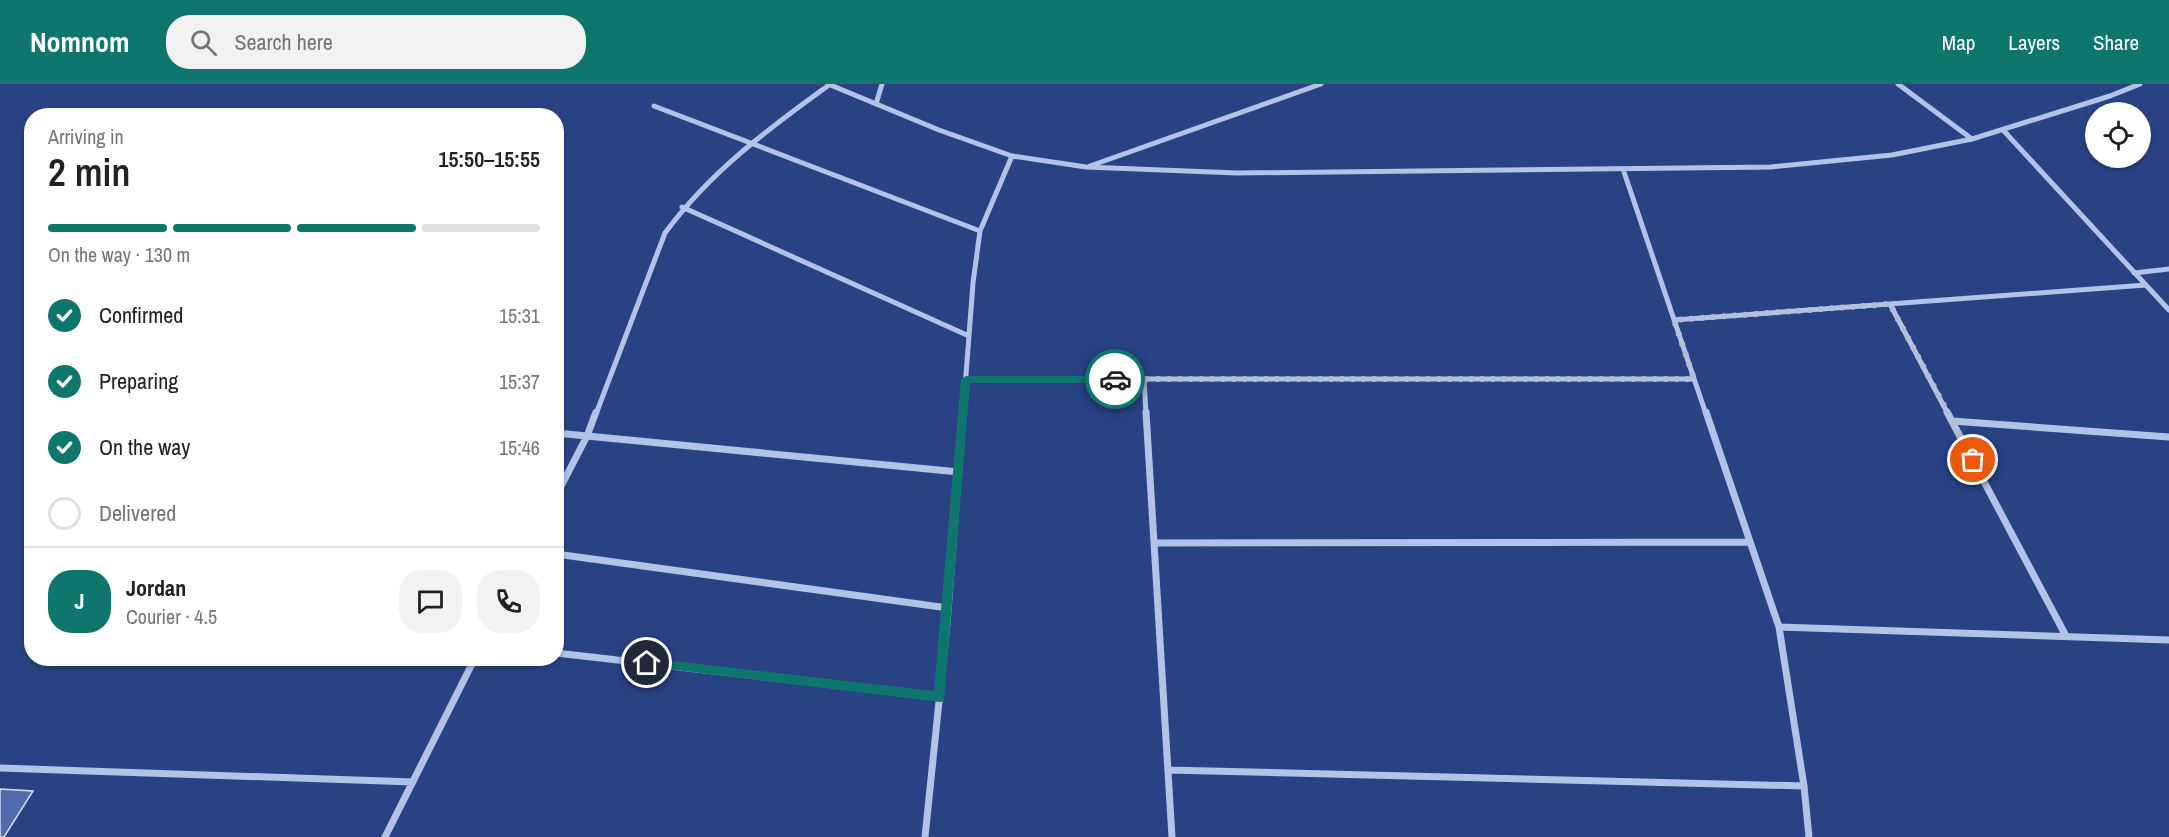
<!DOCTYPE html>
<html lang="en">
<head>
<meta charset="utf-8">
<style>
	:root { --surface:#fff; --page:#f2f2f2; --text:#202124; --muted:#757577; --line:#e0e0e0; --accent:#0f766e }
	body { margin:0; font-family:"Archivo Narrow",sans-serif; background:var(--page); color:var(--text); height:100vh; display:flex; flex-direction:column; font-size:22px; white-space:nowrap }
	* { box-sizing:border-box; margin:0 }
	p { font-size:20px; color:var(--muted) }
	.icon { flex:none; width:33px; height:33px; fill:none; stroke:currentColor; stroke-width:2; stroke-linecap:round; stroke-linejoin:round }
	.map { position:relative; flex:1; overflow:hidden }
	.drawer { position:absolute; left:24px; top:24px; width:540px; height:558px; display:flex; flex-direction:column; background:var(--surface); border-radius:24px; box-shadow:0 2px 4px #0004 }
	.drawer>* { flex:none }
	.buttons { position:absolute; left:2085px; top:18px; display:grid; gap:12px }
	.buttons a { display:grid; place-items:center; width:66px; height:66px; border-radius:50%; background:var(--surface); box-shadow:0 2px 4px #0004; font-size:30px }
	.pin { position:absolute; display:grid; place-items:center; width:51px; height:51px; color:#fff; margin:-26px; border:3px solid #fff; border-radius:50%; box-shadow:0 2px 6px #0007 }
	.courier { position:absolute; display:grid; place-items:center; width:60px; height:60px; margin:-30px; border:4px solid #0f766e; border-radius:50%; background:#fff; color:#222; box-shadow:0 2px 8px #0007 }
	.headline em { font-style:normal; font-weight:600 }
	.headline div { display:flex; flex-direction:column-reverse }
	.headline { display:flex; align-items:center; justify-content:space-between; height:102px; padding:0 24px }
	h1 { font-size:39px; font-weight:600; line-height:45px }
	.bar { display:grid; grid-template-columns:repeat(4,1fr); gap:9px 6px; align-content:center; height:72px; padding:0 24px }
	.bar i { height:8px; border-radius:4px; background:var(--line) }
	.bar .active { background:var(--accent) }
	.bar p { grid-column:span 4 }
	.line { display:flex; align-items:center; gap:15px; padding:0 24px; border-top:2px solid var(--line) }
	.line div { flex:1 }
	.round { display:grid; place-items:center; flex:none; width:63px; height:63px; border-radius:24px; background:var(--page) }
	ol { padding:0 24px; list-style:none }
	li { display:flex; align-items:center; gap:18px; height:66px }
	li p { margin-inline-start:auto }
	li .icon { padding:6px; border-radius:50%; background:var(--accent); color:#fff; stroke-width:4 }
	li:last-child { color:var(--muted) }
	li i { width:33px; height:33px; border:3px solid var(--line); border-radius:50% }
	header { display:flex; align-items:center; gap:36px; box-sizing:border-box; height:84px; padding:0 30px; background:var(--accent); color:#fff }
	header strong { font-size:28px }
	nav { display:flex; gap:33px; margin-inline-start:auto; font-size:21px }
	.search { width:420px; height:54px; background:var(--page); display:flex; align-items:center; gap:15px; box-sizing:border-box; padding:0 21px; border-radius:24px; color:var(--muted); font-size:22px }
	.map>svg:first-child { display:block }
	.building { fill:#516bac; stroke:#d6dff6; stroke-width:1.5 }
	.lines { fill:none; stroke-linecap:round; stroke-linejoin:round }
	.street-far1 { stroke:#b3c2e7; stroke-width:5 }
	.street { stroke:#b3c2e7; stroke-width:7 }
	.route { fill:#0f766e }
	.done { stroke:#b4bdd4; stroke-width:6; stroke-dasharray:0 10.8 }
</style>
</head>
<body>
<header>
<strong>Nomnom</strong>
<div class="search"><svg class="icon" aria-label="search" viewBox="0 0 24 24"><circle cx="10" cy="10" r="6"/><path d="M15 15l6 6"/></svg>Search here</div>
<nav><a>Map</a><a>Layers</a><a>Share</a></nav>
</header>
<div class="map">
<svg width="2169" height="753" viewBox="0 0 2169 753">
	<rect width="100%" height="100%" fill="#284284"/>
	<!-- building -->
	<path class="building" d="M0,705L33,707L4,753H0Z"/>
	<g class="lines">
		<!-- street-far1 -->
		<path class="street-far1" d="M828,0L939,46L1012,72L1086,83L1237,89L1771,83L1892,71L1972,55L2110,12L2140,0
			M1898,0L1972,55
			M876,20L882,0
			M654,22L980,147
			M2003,46L2169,226
			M1090,82L1321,0
			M1623,85L1706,330
			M682,123L969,252
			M2134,189L2169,185
			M1890,220L1948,330
			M1674,236L2146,201
			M966,295H1694
			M1144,295L1146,330
			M596,330L665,149C710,88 768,45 829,1
			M963,330L973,199L980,147L1012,72"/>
		<!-- street -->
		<path class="street" d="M1146,328L1172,753
			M1706,328L1779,543L1804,702L1809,753
			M1947,328L2066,552
			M1952,337L2169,353
			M556,349L959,388
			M556,412L587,352L596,328
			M1154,459L1750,458
			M556,470L948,524
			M1779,543L2169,556
			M556,569L940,613
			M0,684L413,698
			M1168,686L1804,702
			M385,753L475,574
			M925,753L947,540L963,328"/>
	</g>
	<!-- route -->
	<path class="route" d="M966,292H1115L1120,295L1115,299H970L944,617L940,618L643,582L641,579L647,574L934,607L961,295Z"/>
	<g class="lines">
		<!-- done -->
		<path class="done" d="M1115,295H1694L1674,236L1890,220L1973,376"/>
	</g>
</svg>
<div class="buttons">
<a><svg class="icon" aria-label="locate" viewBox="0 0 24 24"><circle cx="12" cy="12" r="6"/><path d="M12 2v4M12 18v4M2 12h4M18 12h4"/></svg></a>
</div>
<div class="pin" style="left:1973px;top:376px;background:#ea580c"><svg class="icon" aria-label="bag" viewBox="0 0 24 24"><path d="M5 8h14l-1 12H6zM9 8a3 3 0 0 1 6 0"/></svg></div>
<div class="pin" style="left:647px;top:579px;background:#1f2937"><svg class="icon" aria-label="home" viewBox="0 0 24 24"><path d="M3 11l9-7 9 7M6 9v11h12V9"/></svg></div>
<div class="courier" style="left:1115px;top:295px"><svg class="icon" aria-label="car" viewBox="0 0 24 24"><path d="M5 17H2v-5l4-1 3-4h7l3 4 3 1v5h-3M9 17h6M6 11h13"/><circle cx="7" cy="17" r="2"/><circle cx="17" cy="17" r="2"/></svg></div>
<section class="drawer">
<div class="headline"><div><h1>2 min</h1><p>Arriving in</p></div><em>15:50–15:55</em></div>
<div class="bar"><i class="active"></i><i class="active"></i><i class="active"></i><i></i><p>On the way · 130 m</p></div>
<ol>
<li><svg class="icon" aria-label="check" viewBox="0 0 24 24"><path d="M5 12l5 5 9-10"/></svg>Confirmed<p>15:31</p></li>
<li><svg class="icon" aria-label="check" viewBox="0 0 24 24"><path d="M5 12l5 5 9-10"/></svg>Preparing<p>15:37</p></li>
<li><svg class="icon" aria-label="check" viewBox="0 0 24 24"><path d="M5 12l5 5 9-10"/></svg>On the way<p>15:46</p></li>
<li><i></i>Delivered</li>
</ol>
<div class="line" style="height:108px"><b class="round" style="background:var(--accent);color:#fff">J</b><div><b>Jordan</b><p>Courier · 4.5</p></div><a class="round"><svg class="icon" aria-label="chat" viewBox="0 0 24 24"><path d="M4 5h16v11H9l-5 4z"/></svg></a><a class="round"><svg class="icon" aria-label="phone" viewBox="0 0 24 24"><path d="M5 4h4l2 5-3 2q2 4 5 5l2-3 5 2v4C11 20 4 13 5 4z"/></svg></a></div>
</section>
</div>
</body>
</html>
